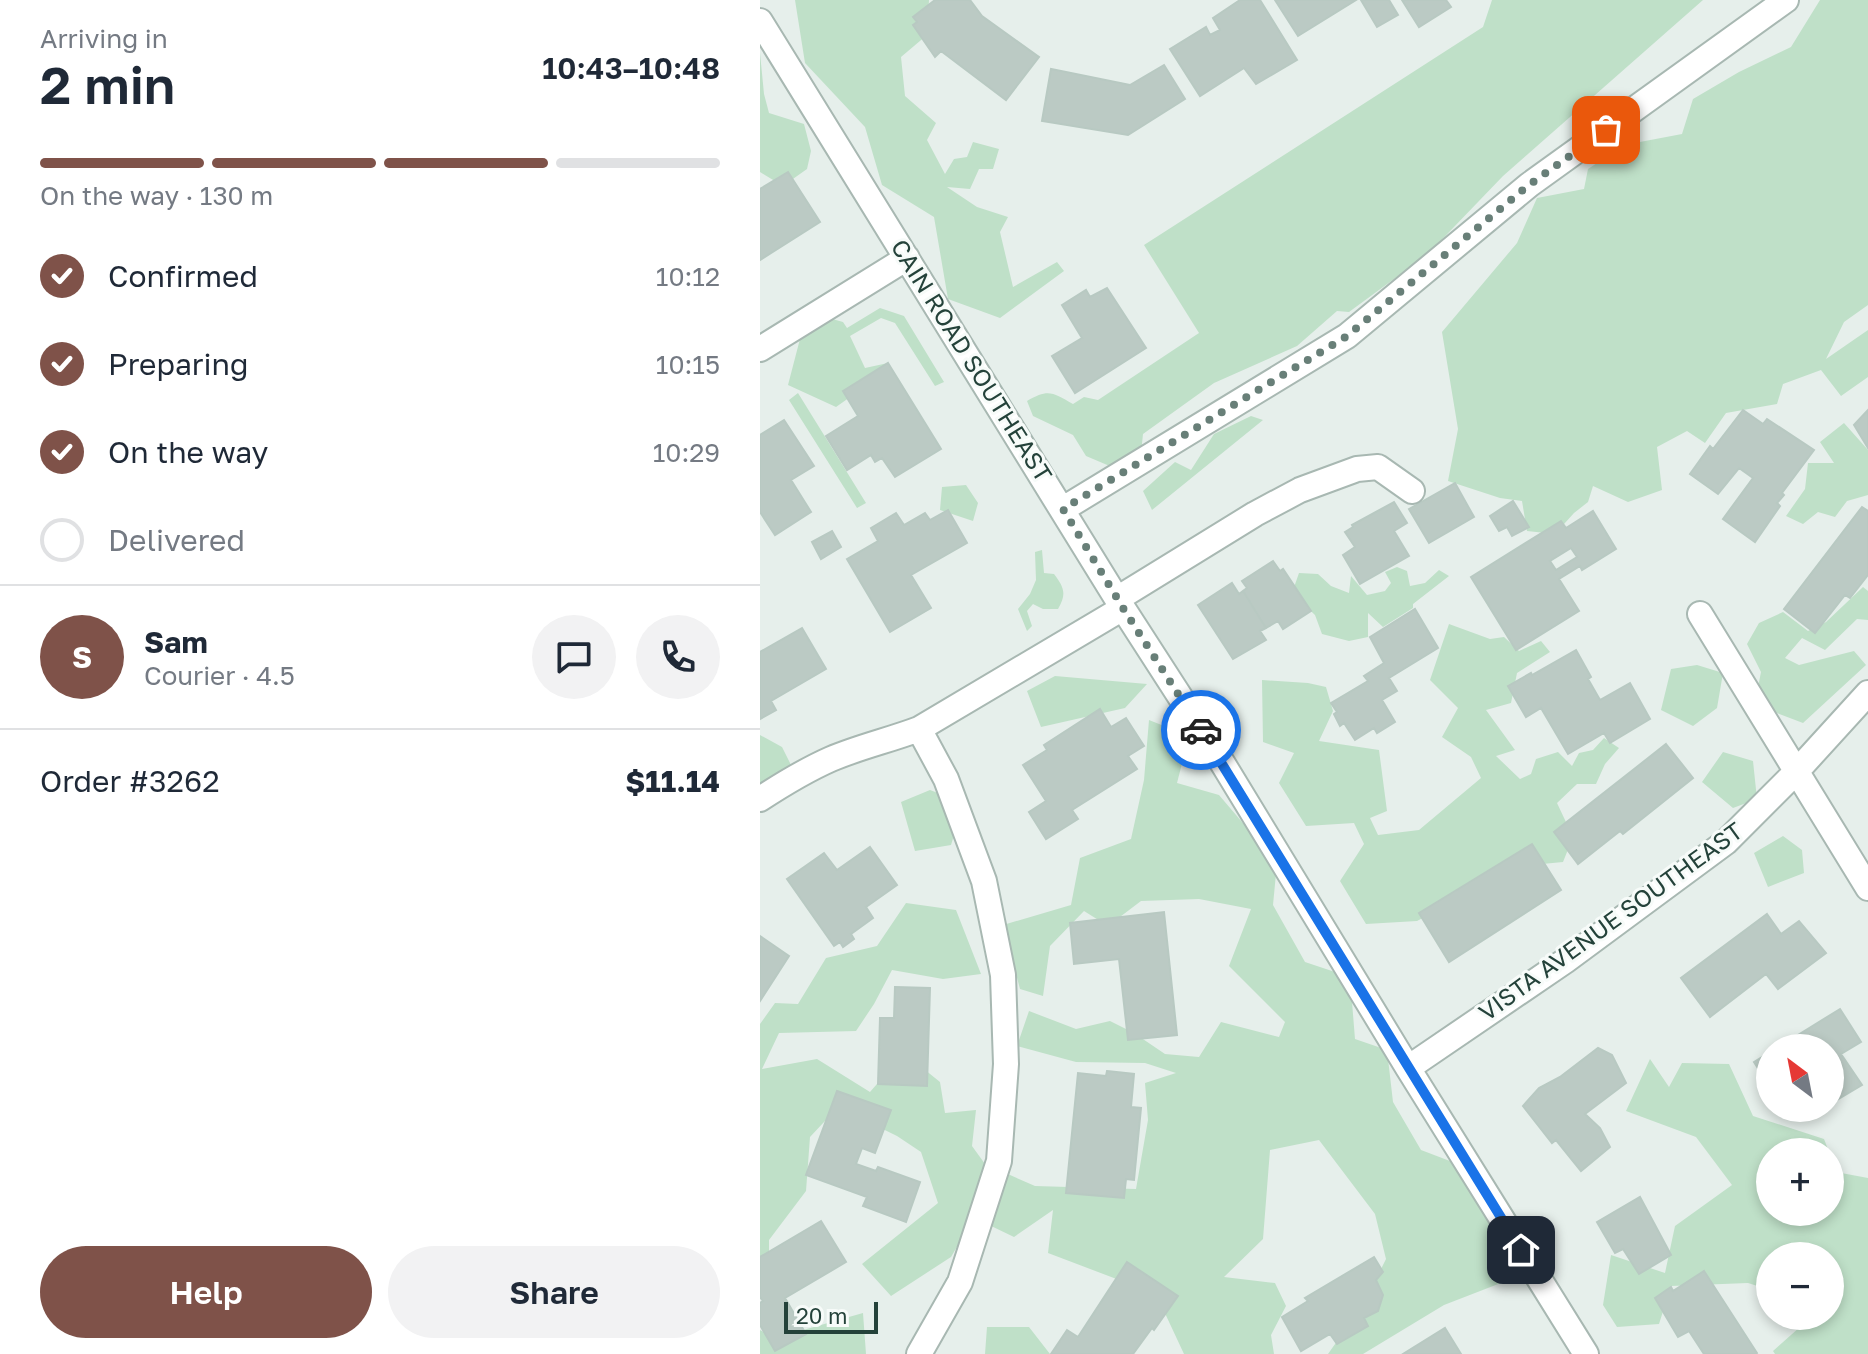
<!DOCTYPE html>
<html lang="en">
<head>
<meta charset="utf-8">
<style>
	:root { --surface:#fff; --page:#f2f2f3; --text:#1f2937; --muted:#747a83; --line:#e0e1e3; --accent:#7f5249 }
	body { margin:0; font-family:"Golos Text",sans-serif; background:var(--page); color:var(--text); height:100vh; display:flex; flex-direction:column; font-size:30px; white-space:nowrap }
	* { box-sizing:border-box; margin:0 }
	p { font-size:26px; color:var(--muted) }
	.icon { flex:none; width:44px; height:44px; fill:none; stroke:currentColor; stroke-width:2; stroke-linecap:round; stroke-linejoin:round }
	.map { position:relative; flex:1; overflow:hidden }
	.panel { display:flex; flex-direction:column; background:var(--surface); width:760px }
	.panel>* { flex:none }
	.needle { width:52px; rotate:328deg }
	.controls { position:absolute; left:996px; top:1034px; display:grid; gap:16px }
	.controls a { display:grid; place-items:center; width:88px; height:88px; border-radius:50%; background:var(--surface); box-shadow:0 4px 12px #0003; font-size:40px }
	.scale { position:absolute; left:24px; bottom:20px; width:94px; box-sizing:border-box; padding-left:8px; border:4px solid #24423a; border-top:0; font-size:22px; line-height:28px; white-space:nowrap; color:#24423a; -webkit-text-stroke:6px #f7fbf9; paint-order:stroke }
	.pin { position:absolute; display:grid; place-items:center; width:68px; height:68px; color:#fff; margin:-34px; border-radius:16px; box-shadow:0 4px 12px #0006 }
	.courier { position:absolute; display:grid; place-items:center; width:80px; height:80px; margin:-40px; border:6px solid #1a73e8; border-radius:50%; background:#fff; color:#222; box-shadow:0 2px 10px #0007 }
	.headline em { font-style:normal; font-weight:600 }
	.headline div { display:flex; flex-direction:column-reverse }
	.headline { display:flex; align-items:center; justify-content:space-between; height:136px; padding:0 40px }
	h1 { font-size:52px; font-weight:600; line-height:60px }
	.bar { display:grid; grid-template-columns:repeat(4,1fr); gap:12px 8px; align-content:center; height:96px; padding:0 40px }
	.bar i { height:10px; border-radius:6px; background:var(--line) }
	.bar .current { background:var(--accent) }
	.bar p { grid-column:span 4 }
	.line { display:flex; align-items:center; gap:20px; padding:0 40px; border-top:2px solid var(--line) }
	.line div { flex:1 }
	.round { display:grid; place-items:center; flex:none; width:84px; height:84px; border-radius:42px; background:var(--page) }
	ol { padding:0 40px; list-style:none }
	li { display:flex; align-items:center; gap:24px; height:88px }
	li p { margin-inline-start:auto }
	li .icon { padding:8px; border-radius:50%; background:var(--accent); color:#fff; stroke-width:4 }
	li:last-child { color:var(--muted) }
	li i { width:44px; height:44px; border:4px solid var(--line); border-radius:50% }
	.button { display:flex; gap:16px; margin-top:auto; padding:16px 40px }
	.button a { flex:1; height:92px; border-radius:48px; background:var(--accent); color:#fff; font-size:32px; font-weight:600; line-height:92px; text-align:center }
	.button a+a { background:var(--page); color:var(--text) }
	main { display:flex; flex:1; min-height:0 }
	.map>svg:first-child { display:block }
	.green { fill:#bfe0c8 }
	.building { fill:#bbcac4; stroke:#b8c9c2; stroke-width:2; fill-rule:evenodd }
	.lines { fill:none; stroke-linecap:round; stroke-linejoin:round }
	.minor-casing { stroke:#a8b8b2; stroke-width:28 }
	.minor { stroke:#fff; stroke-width:24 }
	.done { stroke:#687f78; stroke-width:8; stroke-dasharray:0 14.4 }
	.route { stroke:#1a73e8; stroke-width:10 }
	.labels { text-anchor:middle; stroke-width:6; stroke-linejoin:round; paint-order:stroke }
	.street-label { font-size:24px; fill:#24423a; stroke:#f7fbf9 }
</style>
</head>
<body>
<main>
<section class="panel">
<div class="headline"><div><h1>2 min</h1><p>Arriving in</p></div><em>10:43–10:48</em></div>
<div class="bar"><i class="current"></i><i class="current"></i><i class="current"></i><i></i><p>On the way · 130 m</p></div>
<ol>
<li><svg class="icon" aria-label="check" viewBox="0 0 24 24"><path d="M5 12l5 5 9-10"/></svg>Confirmed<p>10:12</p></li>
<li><svg class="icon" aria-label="check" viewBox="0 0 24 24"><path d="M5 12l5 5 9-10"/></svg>Preparing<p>10:15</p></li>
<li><svg class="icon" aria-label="check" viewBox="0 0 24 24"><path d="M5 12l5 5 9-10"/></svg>On the way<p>10:29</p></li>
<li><i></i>Delivered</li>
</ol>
<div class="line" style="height:144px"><b class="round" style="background:var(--accent);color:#fff">S</b><div><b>Sam</b><p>Courier · 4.5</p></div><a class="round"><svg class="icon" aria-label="chat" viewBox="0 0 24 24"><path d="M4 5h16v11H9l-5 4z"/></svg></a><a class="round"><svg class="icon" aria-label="phone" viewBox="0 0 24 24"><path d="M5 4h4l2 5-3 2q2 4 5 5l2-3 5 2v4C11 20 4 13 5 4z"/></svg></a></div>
<div class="line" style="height:104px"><div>Order #3262</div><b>$11.14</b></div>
<div class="button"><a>Help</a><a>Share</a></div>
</section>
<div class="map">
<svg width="1108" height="1354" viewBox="0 0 1108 1354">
	<rect width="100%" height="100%" fill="#e6efeb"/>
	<!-- green -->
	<path class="green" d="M35,0H169L167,35L141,57L145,96L176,123L167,140L185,174L194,159L207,157L213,142L239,149L233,169H219L210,189L187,187L217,207L248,217L240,232L253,287L297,262L304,271L240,318L188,299L174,217L122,185L105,127L45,63Z
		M732,0H943L743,176L668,254L589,312L577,311L537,346L454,383L383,434L381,453L352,467L326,456L313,435L273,416L267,401C289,388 293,393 313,404L324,397L338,400L439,333L384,245L723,27Z
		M1060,0H1108V305L1084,322L1066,359L1108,330V377L1081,396L1061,370L1023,384L1017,404L966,413L945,443L927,431L897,447L902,490L868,502L833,486L828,502L814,513L795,534L767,531L762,501L740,498L688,481L698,429L682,332L757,243L777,198L824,189L828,169L864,145L922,134L933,99L979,72L1031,47Z
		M0,53L4,94L9,113L44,124L51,151L47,169L23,186L0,172Z
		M120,308L144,316L184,382L175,386L135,323L121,318L90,336L105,368L128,363L92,385L93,395L76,407L28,385L47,312L83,322L87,328Z
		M38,393L106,503L97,508L29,400Z
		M491,416L503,420L392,510L383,491L415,462L431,470L454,434Z
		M1084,423L1108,450V495L1087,501L1075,517L1058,512L1043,524L1026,516L1045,489L1048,463H1074L1060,442Z
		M206,485L218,503L213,521L180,510L182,487Z
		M282,550L284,573L294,574C304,587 307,594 298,609H283L273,604L267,611L272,626L267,631L258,609L270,594L276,580L275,552Z
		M637,567L647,571L650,586L665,583L679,570L689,576L653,604V608L623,627L608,613V637L589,641L562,634L555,615L532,593L539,573L558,574L571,586L589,593L591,576L607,595L625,591L631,583L625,572Z
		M1103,587L1108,591V620L1097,619L1065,650L1042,638L1025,658L1039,665L1094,651L1106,665L1043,723L1017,713L997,692L1001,672L987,644L999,623L1023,612L1048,631L1066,622Z
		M689,624L730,639L744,637L759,651L781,641L790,652L757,673L751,703L726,710L755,750L736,756L760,779L771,774L776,759L798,752L812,766L819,753L833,750L844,738L859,748L845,764L836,784H817L797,803L813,837L803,862L761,866L657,921L606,924L580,881L604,844L594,823L546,826L519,783L534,753L503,742L502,680L548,683L566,687L573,711L559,741L619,750L627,811L610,818L618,835L659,830L721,778L711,757L682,737L698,708L670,680Z
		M937,665L963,673L957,708L933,726L901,710L911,669Z
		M295,676L387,684L365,708L281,727L267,691Z
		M389,720L429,736L417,783L459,795L517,863L513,905L545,962L590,977L595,1039L627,1050L633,1102L661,1150L703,1166L741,1222L746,1281L684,1305L603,1354H568L604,1303L626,1259L615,1214L559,1140L510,1150L503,1239L464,1277L515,1283L526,1306L511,1335L514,1354H424L396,1294L288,1253L293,1210L254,1237L227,1224L228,1194L191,1257L131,1296L102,1264L178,1203L161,1152L137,1136L78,1107L50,1137L46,1191L9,1240V1279L0,1294V1024L15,1003L38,1004L66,958L117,946L146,903L196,910L221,974L183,979L132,970L114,1004L96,1031L19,1033L2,1069L57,1059L110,1092L144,1053L180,1082L185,1113L216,1110L212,1146L225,1164L275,1186L376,1189L388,1120L385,1083L416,1073L385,1063L316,1062L257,1046L269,1011L316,1029L350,1021L374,1033L405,1054L439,1057L461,1022L519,1037L525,1022L469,966L491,909L439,899L381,901L348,926L324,911L290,946L283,996L260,989L243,925L311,905L320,858L371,839L384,780Z
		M0,735L22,747L34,771L0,787Z
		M963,752L993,761L997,799L973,808L942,782Z
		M170,790L204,803L191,845L155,851L141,802Z
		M1023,836L1042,850L1044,873L1008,887L994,853Z
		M890,1059L909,1087L922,1063L969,1064L993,1116L1064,1139L1069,1152H1010V1212H1070V1156L1076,1172L1108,1178V1354H1015L1013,1351L1040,1327L1032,1316H1070V1256H1010V1290L988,1283L911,1286L899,1324L857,1327L843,1305L851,1255L905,1273L915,1226L972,1185L936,1137L866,1111Z
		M103,1313L106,1354H0V1330L15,1338Z
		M227,1327H269L290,1354H225Z"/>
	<!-- building -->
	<path class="building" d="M175,0H210L222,16L279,57L246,100L181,51L175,57L153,25L157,22L153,17Z
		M500,0L537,60L496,84L484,68L440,96L410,49L446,27L450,35L460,30L453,18L480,0Z
		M515,0H596L538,36Z
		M601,0H629L638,15L617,27Z
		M642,0H686L691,7L659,27Z
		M404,65L425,99L368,135L282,121L291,69L370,85Z
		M28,172L60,222L0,260V189Z
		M347,288L386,348L315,393L292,356L322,338L302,305L326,290L330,297Z
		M128,363L181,449L135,477L122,458L115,462L111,455L87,470L66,436L98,416L83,391Z
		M983,410L1003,424L1007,419L1054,450L1022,493L1024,495L1017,503L1020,506L995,542L963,519L993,478L979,468L958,494L930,474L950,446L953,449Z
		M1108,410V448L1094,425Z
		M24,420L54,466L31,480L51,512L15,535L0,512V435Z
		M695,483L714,517L669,543L649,509Z
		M753,501L769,527L752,536L747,527L739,531L730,516Z
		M634,502L647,523L634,531L649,556L600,584L583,555L595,547L585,532L593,527L592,525Z
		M1102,507L1108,511V575L1090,598L1085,595L1055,633L1024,609Z
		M188,510L207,543L151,575L171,608L130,632L87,559L118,541L111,528L136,513L144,525L165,513L170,520Z
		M833,511L856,549L822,570L820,566L799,579L819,611L756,650L711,577L801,521L806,528ZM811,548L817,557L796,570L790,561Z
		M72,531L81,547L61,559L52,542Z
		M513,561L520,571L523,569L551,611L523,629L518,621L506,628L483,591L487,588L482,581Z
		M472,583L479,594L483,591L506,628L500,631L506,640L473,659L438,605Z
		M655,609L678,648L629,678L637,691L622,700L635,722L617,733L614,728L595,740L584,723L580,726L574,714L577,712L571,703L608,681L604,676L624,663L610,637Z
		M42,628L66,669L11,701L16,710L0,719V652Z
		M816,650L831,677L828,679L840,700L870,683L890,719L850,743L844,733L808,754L781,708L766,717L748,686L771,673L772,675Z
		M340,709L351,727L366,718L384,746L368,756L377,769L312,810L318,819L286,839L269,812L286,801L263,765L287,750L284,745Z
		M906,744L933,778L863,834L860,831L818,864L794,832Z
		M772,844L801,890L689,962L659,913Z
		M110,847L137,885L106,907L113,918L91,934L94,939L83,947L80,942L74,946L27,879L64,853L77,870Z
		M404,912L417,1035L368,1040L359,959L314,964L310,923Z
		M1007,914L1021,934L1039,921L1066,953L1018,989L1006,974L950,1017L921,978Z
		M0,936L29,956L0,1001Z
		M135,987L170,988L167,1086L118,1084L120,1018H134Z
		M1080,1009L1101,1042L1081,1054L1102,1085L1070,1104V1048H1017Z
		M838,1048L852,1055L866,1083L825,1114L840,1128L850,1147L821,1171L796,1140L792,1143L763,1106L779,1088L800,1077Z
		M1010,1052V1087L994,1062Z
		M347,1071L374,1074L371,1107L381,1108L374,1180L366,1179L364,1198L306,1193L318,1073L346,1076Z
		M77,1091L131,1110L115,1153L102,1148L96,1164L116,1171L118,1167L160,1182L146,1222L103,1206L107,1197L46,1175Z
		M880,1197L911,1255L879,1274L863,1249L855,1253L837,1222Z
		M61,1221L86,1262L25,1298L46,1334L15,1351L0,1325V1303L3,1301L0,1297V1257Z
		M614,1257L623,1272L616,1280L623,1295L618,1311L604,1318L608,1326L577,1344L570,1334L541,1351L522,1317L548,1301L545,1298Z
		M367,1262L418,1296L394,1330L392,1328L373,1354H291L307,1330L318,1337Z
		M944,1271L997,1353L996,1354H944L929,1331L918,1337L895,1298L911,1287L913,1291Z
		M685,1328L701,1354H643Z"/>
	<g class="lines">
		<defs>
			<path id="minor" d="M0,21L357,599L457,754L648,1068L826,1354
				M0,349L147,258
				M303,509L587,336L769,185L1026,0
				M357,599L495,514L540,490L597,469L618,467L652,491
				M940,614L1108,888
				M0,799C23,784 46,770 71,759C99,747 130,740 159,729L363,608
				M648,1068L805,961L966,842L1036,772L1108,693
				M159,1354L200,1282L239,1161L246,1064L243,975L224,881L186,779L159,729"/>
		</defs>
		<!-- minor casing -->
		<use href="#minor" class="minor-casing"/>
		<!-- minor -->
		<use href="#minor" class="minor"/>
	</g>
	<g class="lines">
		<!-- done -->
		<path class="done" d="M441,730L363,608L303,509L587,336L769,185L846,130"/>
		<!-- route -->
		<path class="route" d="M441,730L761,1250"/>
	</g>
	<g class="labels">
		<!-- street labels -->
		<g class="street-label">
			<text transform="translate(211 361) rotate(58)" y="8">CAIN ROAD SOUTHEAST</text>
			<text transform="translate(851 922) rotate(-36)" y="8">VISTA AVENUE SOUTHEAST</text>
		</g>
	</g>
</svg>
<div class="controls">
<a><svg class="needle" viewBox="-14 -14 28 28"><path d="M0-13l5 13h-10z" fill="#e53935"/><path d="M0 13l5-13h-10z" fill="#747a83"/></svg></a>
<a>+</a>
<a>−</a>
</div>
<div class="scale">20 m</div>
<div class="pin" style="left:846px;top:130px;background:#ea580c"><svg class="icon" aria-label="bag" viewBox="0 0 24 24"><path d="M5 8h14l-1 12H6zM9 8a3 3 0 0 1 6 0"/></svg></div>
<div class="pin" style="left:761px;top:1250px;background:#1f2937"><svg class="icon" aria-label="home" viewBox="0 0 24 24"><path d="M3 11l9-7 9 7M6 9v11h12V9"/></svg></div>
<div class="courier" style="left:441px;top:730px"><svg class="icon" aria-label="car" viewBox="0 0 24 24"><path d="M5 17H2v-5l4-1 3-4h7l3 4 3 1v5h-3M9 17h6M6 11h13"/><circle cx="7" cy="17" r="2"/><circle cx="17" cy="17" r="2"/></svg></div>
</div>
</main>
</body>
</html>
